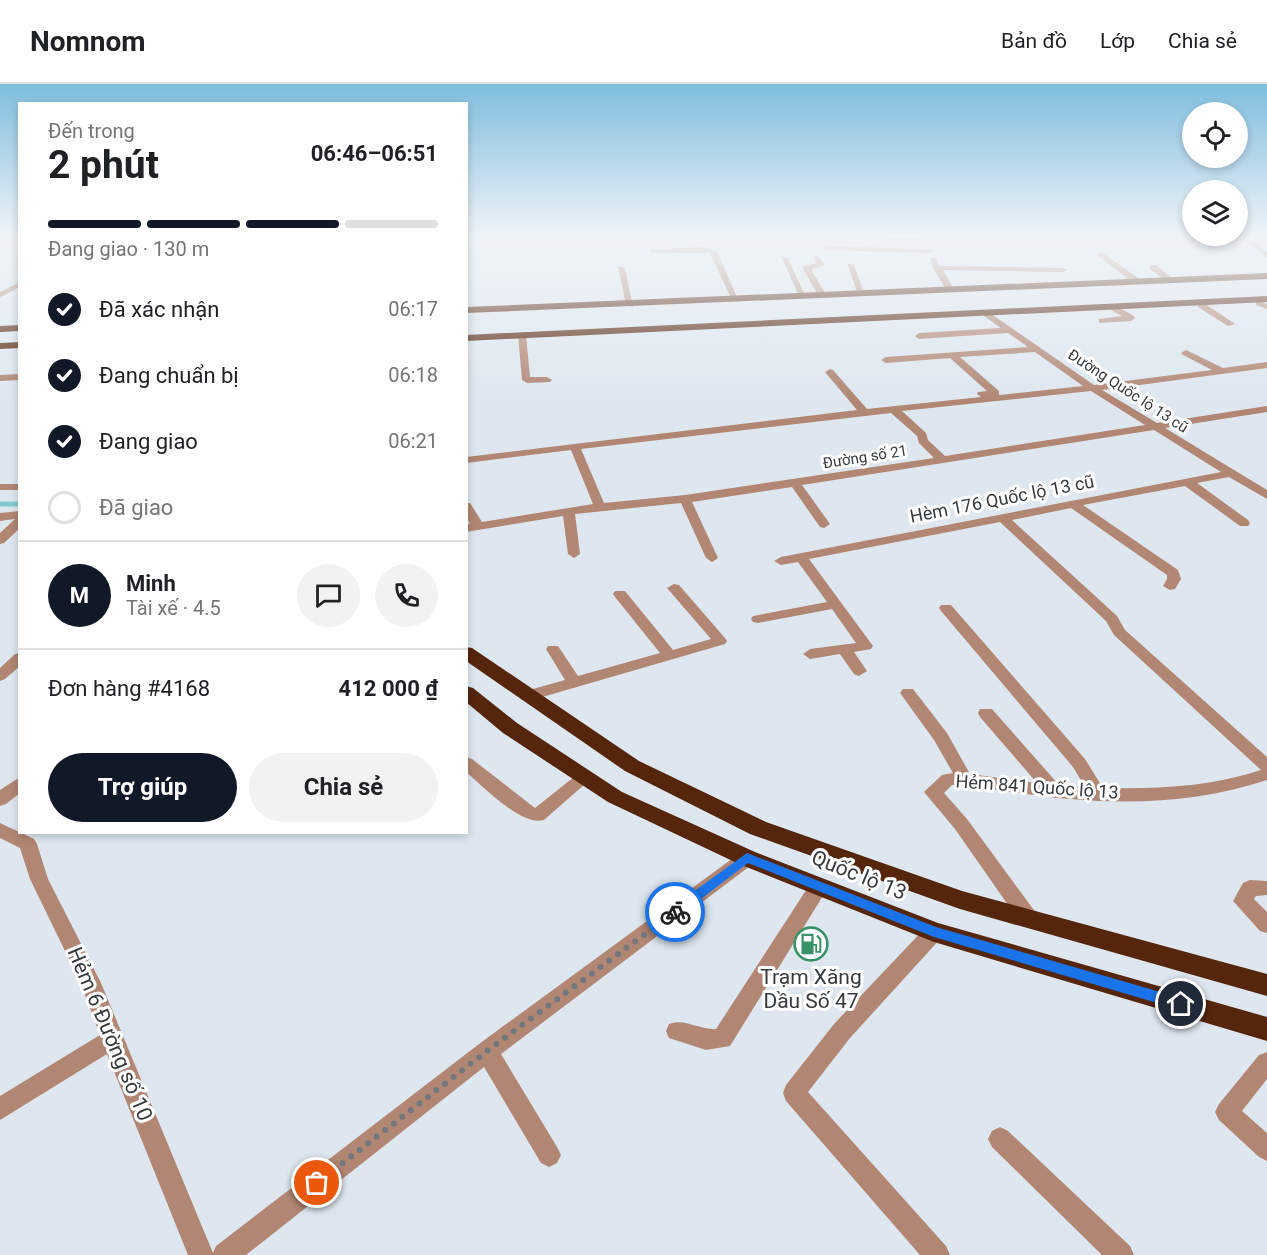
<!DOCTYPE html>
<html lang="vi">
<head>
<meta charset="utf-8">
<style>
	:root { --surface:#fff; --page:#f2f2f2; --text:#202124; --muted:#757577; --line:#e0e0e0; --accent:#111827 }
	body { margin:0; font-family:Roboto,sans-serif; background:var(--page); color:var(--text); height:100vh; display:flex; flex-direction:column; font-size:22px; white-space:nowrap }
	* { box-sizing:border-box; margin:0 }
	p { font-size:20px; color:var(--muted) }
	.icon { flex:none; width:33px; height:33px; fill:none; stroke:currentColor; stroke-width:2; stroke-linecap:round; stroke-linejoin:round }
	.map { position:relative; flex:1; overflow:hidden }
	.side { position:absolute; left:18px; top:18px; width:450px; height:732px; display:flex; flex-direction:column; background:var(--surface); border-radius:0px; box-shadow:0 3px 9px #0003 }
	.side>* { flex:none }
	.fabs { position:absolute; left:1182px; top:18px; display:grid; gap:12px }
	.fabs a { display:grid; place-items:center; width:66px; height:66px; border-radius:50%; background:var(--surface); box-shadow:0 3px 9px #0003; font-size:30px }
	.pin { position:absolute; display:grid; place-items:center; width:51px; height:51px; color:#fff; margin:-26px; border:3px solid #fff; border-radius:50%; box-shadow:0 2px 6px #0007 }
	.courier { position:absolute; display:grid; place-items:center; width:60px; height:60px; margin:-30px; border:4px solid #1a73e8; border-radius:50%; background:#fff; color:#222; box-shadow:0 2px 8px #0007 }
	.head em { font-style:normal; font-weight:700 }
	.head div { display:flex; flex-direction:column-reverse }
	.head { display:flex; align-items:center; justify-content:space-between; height:102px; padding:0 30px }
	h1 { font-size:39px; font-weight:700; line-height:45px }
	.bar { display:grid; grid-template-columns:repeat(4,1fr); gap:9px 6px; align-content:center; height:72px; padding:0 30px }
	.bar i { height:8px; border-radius:4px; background:var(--line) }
	.bar .on { background:var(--accent) }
	.bar p { grid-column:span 4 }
	.line { display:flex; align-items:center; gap:15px; padding:0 30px; border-top:2px solid var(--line) }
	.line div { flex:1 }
	.round { display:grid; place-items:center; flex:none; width:63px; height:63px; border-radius:32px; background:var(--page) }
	ol { padding:0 30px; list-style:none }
	li { display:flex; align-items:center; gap:18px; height:66px }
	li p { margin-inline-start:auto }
	li .icon { padding:6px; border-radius:50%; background:var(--accent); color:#fff; stroke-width:4 }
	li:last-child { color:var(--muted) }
	li i { width:33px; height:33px; border:3px solid var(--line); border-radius:50% }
	.button { display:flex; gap:12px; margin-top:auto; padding:12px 30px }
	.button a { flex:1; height:69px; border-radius:36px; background:var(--accent); color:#fff; font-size:24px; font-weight:700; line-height:69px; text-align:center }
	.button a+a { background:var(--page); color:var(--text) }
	header { display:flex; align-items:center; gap:36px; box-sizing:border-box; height:84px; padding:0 30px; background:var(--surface); border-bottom:2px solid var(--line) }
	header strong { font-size:28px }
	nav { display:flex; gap:33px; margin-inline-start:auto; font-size:21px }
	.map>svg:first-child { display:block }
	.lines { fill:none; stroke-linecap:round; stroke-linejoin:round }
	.stream { stroke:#81cad0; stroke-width:5 }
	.minor { fill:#b18673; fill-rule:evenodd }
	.highway { fill:#55250c; fill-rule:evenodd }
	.route { fill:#1a73e8 }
	.done { stroke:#71777c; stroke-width:6; stroke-dasharray:0 10.8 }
	.labels { text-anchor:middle; stroke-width:6; stroke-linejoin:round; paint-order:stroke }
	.far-street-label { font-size:15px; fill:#363a3d; stroke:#fff }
	.street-label { font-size:18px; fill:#363a3d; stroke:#fff }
	.near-street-label { font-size:21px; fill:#363a3d; stroke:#fff }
	.near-poi-label { font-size:21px; fill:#363a3d; stroke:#fff }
</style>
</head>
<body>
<header>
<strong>Nomnom</strong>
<nav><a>Bản đồ</a><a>Lớp</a><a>Chia sẻ</a></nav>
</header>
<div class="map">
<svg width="1267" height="1171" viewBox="0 0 1267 1171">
	<rect width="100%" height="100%" fill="#dee7f0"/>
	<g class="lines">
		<!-- stream -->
		<path class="stream" d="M0,420H20"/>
		<!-- minor -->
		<path class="minor" d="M929,153L931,155L927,157L885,158L881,156L885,154Z
			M1240,153H1248L1267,168V173Z
			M826,162L930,165L934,167L930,169L823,166Z
			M704,163L717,167L739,218L732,216L710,169H652L648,167L652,165Z
			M1100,167L1138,194V198H1132L1097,171Z
			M817,171L825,181L811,185L826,211L822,213L818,211L802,183L816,179L813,173Z
			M781,172L788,174L806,214L799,212Z
			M930,174H936L940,182L1063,184L1067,186L1063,188L943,186L954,205L950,207H947L933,184Z
			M847,179L854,181L865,212L858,210Z
			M1150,181H1156L1172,194L1165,196L1150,185Z
			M618,182L625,184L633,223L626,221Z
			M20,198V203L0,213V208Z
			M1259,217L1267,220V225L1256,221V217Z
			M1198,219H1204L1235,240L1228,242L1198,223Z
			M1114,221L1134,232L1135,234L1131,237L1099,239V235L1122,232L1111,226L1110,224Z
			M987,227L1094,301L1212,286L1183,271L1181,269L1186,266L1223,284L1267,278V284L1102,306L1157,339L1267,322V328L1165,344L1267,406V415L1229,393L1197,399L1248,436L1250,439L1248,442H1240L1185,402L1083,421L1178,486L1181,495L1175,505L1170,506L1163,502L1167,495V491L1071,424L1012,436L1117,532L1125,546L1267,673V696C1204,717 1137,721 1071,715C1031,712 992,704 952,701L944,709L967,735L1036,829L1039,835L1036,841L1029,843L1022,841L955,745L924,708L942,691L953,689L934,656L900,609L903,605H913L947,649L970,690L1037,699L980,633L978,629L980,625H992L1059,701L1085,703L1073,683L941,527L939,524L941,521H951L1085,675L1103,704C1157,705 1210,703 1261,686L1114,551L1106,537L1000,438L809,475L873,562L871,565L854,568L867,587L859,592L854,590L840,570L810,575L803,570L810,565L856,559L832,525L758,539L753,538L751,535L753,532L827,518L798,478L781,481L774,477L781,473L1221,388L1154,346L802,401L830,440L824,444L820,443L792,403L692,418L718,474L712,478L706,474L681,419L575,430L580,470L574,474L568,470L563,432L466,448V440H470L466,433V419H470L482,438L593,420L571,366L466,379V373L857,326L825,288L830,285L833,286L867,325L981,313L977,310L978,308L987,307L950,274L886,279L881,276L886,273L1028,263L1008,249L919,255L915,252L919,249L1001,244L984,232L983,230ZM1035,268L1083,302L999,311V307L960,273ZM1091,307L1145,341L945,372L928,356L926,349L902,327ZM891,329L917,352L919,359L934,374L685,411L604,419L581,365Z
			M522,248L526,251L530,293H547L552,296L550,298L527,299L522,296L518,251Z
			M20,290V296L0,297V291Z
			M0,400H20V406H0Z
			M20,427V444L4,459L0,460V449L15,435L0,437V429Z
			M674,500L679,501L725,554L727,557L725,560L532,616H522L519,612L522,608L565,596L546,565L548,562H558L578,592L660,569L615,513L613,510L615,507H625L673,566L711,555L667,504Z
			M20,569V582L5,595L0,597V584L15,570Z
			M466,673L472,675L535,724L579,689H591L593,693L544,736C522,743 484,703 466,688Z
			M20,693V709L6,720L0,722V706Z
			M0,739L34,755L37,760L48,795L101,899L213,1169L216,1162L479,960L740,769L747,767L754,769L756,774L754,779L501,970L557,1063L561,1071L557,1079L549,1083L541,1079L484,983L246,1171H188L107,970L0,1036V1012L100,951L81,900L30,795L20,764L0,754Z
			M819,794L826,797L828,802L826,807L730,962L706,966L669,954L666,947L669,940C684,934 700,946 716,945L812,797Z
			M1250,796L1267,797V811L1256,812L1254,815L1267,828V849L1260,847L1233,817L1243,799Z
			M934,840L941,842L944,848L941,854L850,954L808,1008L946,1162L950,1171H920L786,1017L783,1009L786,1001L834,940L927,842Z
			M1267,968V995L1242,1027L1267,1049V1077L1259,1073L1219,1036L1215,1028L1219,1020L1259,971Z
			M1000,1043L1008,1047L1130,1162L1134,1171H1102L992,1063L988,1055L992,1047Z"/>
		<!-- highway -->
		<path class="highway" d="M1267,189V195L466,229V223Z
			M1267,212V218L466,257V251Z
			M20,241V247L0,248V242Z
			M20,258V264L0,265V259Z
			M466,563L472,564L639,677L766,738L962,807L1267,890V912L960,825L750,750L625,687L466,577Z
			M466,602L473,604L517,639L622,708L755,768L938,839L1267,933V957L934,858L739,780L608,718L503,649L466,618Z"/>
	</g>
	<!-- sky -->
	<linearGradient id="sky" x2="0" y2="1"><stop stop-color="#7fbdde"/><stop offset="0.48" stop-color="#f0f4f8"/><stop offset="1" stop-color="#f0f4f8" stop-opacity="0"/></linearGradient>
	<rect width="1267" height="317" fill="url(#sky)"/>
	<!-- route -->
	<path class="route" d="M747,769L936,843L1181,914L1186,915L1188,920L1186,924L1181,926L934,853L748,779L680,831H671L669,828L671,824Z"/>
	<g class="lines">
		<!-- done -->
		<path class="done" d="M317,1099L487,967L675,828"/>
	</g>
	<!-- icons -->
	<defs>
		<symbol id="fuel-ring" viewBox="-11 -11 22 22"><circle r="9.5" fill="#fff" stroke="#379268" stroke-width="1.5"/><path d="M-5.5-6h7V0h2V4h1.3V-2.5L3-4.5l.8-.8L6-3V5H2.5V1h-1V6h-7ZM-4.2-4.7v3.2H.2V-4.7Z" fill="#379268"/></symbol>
	</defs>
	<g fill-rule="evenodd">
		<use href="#fuel-ring" x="792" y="841" width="38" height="38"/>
	</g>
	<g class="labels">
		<!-- far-street labels -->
		<g class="far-street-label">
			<text transform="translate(1128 307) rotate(33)" y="5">Đường Quốc lộ 13 cũ</text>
			<text transform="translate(865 373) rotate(-9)" y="5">Đường số 21</text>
		</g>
		<!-- street labels -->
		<g class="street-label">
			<text transform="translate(1002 415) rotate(-11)" y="6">Hèm 176 Quốc lộ 13 cũ</text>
			<text transform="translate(1037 703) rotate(4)" y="6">Hẻm 841 Quốc lộ 13</text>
		</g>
		<!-- near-street labels -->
		<g class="near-street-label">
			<text transform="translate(859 791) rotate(22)" y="7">Quốc lộ 13</text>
			<text transform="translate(110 950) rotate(67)" y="7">Hẻm 6 Đường số 10</text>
		</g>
		<!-- near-poi labels -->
		<g class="near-poi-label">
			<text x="811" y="900">Trạm Xăng<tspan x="811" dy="24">Dầu Số 47</tspan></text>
		</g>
	</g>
</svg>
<div class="fabs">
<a><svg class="icon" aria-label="locate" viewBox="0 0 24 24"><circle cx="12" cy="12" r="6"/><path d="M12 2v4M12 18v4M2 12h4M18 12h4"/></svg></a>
<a><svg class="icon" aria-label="layers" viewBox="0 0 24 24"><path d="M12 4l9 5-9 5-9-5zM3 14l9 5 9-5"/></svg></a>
</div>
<div class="pin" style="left:317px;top:1099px;background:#ea580c"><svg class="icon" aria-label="bag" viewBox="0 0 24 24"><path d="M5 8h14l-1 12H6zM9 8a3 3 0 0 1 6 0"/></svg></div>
<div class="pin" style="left:1181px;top:920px;background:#1f2937"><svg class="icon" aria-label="home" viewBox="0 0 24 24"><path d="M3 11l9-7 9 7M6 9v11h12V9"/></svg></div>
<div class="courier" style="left:675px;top:828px"><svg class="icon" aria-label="bike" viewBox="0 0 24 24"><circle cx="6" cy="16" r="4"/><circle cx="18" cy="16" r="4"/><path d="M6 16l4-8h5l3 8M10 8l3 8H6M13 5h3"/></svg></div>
<section class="side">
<div class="head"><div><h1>2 phút</h1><p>Đến trong</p></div><em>06:46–06:51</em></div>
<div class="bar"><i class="on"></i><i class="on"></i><i class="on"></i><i></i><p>Đang giao · 130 m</p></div>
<ol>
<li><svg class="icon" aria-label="check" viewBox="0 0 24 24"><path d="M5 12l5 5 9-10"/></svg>Đã xác nhận<p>06:17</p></li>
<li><svg class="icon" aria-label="check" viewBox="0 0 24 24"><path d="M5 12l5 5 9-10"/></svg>Đang chuẩn bị<p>06:18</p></li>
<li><svg class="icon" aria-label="check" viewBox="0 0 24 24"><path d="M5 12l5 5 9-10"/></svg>Đang giao<p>06:21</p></li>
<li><i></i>Đã giao</li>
</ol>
<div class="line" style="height:108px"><b class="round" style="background:var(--accent);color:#fff">M</b><div><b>Minh</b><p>Tài xế · 4.5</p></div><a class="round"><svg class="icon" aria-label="chat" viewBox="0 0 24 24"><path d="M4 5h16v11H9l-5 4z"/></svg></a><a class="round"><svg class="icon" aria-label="phone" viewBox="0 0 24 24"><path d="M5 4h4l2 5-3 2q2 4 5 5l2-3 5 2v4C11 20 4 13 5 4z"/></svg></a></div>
<div class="line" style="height:78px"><div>Đơn hàng #4168</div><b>412 000 ₫</b></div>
<div class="button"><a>Trợ giúp</a><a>Chia sẻ</a></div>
</section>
</div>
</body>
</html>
